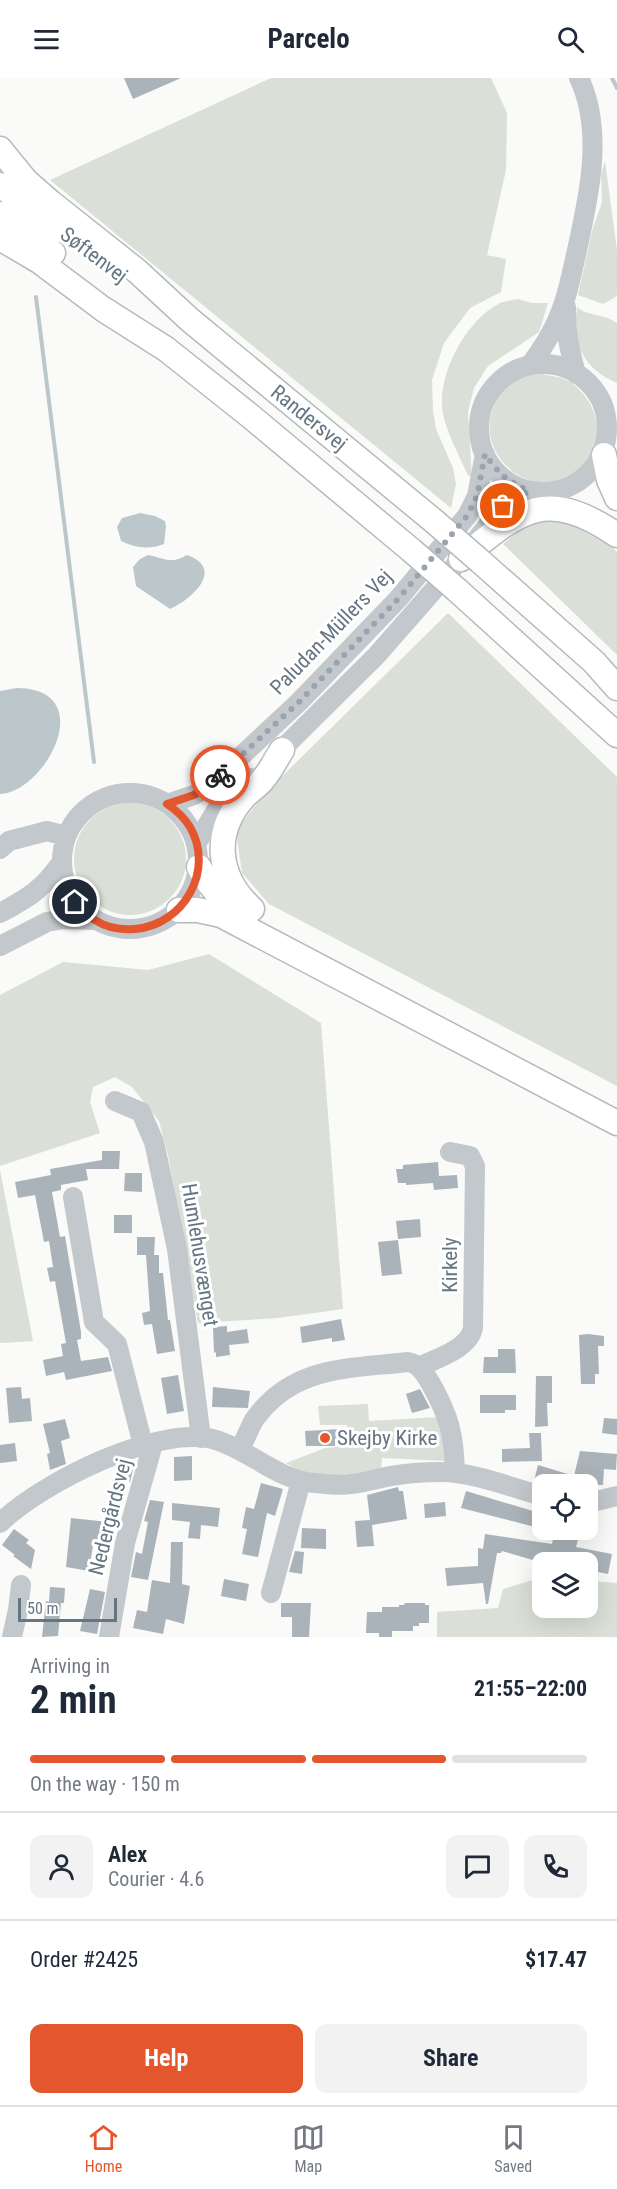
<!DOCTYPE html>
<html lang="en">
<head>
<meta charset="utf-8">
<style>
	:root { --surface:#fff; --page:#f2f2f3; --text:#1f2937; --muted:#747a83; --line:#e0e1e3; --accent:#e4572e }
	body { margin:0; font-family:"Roboto Condensed",sans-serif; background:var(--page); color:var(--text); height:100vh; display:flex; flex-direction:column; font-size:22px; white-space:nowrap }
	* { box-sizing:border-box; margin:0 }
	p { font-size:20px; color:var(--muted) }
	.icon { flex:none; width:33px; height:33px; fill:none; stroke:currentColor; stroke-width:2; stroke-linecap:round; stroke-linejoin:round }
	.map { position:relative; height:1559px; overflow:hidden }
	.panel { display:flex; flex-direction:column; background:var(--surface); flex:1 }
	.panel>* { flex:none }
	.fabs { position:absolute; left:532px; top:1396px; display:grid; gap:12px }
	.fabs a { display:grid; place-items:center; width:66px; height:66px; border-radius:12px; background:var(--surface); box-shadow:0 6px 24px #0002; font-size:30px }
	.scale { position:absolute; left:18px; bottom:15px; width:99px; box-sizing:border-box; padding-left:6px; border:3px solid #657683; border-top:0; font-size:16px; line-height:21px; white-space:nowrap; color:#657683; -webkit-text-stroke:4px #fff; paint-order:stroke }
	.pin { position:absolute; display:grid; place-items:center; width:51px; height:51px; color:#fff; margin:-26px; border:3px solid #fff; border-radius:50%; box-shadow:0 2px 6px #0007 }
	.courier { position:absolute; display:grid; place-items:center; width:60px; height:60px; margin:-30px; border:4px solid #e4572e; border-radius:50%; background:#fff; color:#222; box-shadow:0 2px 8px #0007 }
	.headline em { font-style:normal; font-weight:700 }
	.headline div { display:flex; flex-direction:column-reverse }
	.headline { display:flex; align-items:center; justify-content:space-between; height:102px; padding:0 30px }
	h1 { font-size:39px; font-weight:700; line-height:45px }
	.bar { display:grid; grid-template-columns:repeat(4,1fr); gap:9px 6px; align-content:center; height:72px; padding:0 30px }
	.bar i { height:8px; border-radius:4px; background:var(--line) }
	.bar .current { background:var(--accent) }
	.bar p { grid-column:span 4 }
	.line { display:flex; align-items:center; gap:15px; padding:0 30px; border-top:2px solid var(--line) }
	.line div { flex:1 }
	.round { display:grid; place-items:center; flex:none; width:63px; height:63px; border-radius:12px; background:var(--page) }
	.primary-button { display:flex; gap:12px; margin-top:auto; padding:12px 30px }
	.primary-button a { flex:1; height:69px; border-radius:12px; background:var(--accent); color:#fff; font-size:24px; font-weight:700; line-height:69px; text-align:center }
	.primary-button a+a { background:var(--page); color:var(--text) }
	header { display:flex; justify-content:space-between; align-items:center; height:78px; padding:0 30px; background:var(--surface); font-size:27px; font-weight:700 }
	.tabs { display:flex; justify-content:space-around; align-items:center; height:84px; border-top:2px solid var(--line); background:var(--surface); font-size:16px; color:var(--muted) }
	.tabs a { display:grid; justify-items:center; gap:3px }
	.tabs .current { color:var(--accent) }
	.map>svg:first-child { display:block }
	.green { fill:#dadfd7 }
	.water { fill:#bbc7cb }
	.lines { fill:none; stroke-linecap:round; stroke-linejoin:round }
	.stream { stroke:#bbc7cb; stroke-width:4 }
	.building { fill:#aab3b9 }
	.major-casing { stroke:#b5babe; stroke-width:27 }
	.minor { stroke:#c3c8cc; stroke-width:20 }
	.major { stroke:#fff; stroke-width:24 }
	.major-bridge-casing { stroke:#b5babe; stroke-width:27; stroke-linecap:butt }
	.major-bridge { stroke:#fff; stroke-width:24 }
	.done { stroke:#99a4ac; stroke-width:6; stroke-dasharray:0 10.8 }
	.route { stroke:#e4572e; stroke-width:8 }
	.poi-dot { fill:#e4572e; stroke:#fff; stroke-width:2 }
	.labels { text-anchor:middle; stroke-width:6; stroke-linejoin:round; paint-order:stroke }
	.street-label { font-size:21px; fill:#657683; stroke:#fff }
	.poi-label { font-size:21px; fill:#657683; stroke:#fff; text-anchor:start }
</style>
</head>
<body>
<header><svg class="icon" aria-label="menu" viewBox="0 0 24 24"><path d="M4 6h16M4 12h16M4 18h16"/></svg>Parcelo<svg class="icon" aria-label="search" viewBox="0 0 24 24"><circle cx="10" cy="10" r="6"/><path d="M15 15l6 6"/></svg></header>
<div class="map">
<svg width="617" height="1559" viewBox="0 0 617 1559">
	<rect width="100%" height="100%" fill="#fafaf8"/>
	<!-- green -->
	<path class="green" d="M271,0H491L507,35L506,92L487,177L506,181L501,214L470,230L444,265L432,302L433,333L436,351L453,390L456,406L451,430L50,102Z
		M605,83L617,172V217L614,220L603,226L578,217L592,153L602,124L601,96Z
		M518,221L532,225H548L539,254L488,288L474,310L468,334L472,400L468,397C459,377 443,349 442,327C440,291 468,241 500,225C505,223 513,222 518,221Z
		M577,229C587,238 602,235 617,245V305C582,290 572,265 577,229Z
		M542,296C549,298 558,298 564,301C598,317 611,367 582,393C572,401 561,405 548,405C510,406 479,367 493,330C495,322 500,312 507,307C517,299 529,297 542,296Z
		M537,439L562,442L610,467L617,474V577L503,466Z
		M448,535L617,699V1008L269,826L242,795L236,753L264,716Z
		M74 781a56 56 0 1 1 112 0a56 56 0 1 1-112 0Z
		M209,876L321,945L343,1231L278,1240L198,1245L168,1077L159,1043L132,1009L115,999L93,1009L90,1024L100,1055L0,1088V917L63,884L148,892Z
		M0,1092L33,1263L0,1265Z
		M368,1326L369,1343L441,1339L446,1383L382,1380L381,1393L349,1399L306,1397L286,1385L325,1370L348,1368L347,1347H320L318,1328Z
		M536,1501H543V1530H588V1503L617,1505V1559H437V1534L498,1530L503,1511Z"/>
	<!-- water -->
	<path class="water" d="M140,435L155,438L165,443L166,449L164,466C149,472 135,470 121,463L117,449L122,440Z
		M148,477C165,480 170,487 187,477C226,491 191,522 170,531L136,508L133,489L140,481Z
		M17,610C100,611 46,714 0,716V613Z"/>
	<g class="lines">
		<!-- stream -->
		<path class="stream" d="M612,0L617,10
			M36,219L94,684"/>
	</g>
	<!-- building -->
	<path class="building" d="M124,0H181L133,21Z
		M102,1073H120L119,1091H86L88,1102L61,1107V1112L52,1114L60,1159L65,1158L81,1254V1261L77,1262L81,1283L108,1279L112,1293L66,1302L64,1294L46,1298L43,1282L63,1278L61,1266L66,1265L55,1203L50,1204L47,1190L53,1189L49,1163L44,1164L35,1117L18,1120L15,1104L51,1097L50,1091L102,1082Z
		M438,1084L439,1098L457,1097L458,1110L434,1112L433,1105L406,1107V1105H398L396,1091H403V1087Z
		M125,1095H142V1114L124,1113Z
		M114,1137H132V1155H114Z
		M420,1141L421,1159L398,1161L396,1143Z
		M137,1159H155L154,1177H159V1195H163L168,1242H170L175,1273L157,1276L152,1246L144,1247L142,1235L150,1233L146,1177H137Z
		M398,1162L402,1196L382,1198L378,1164Z
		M341,1241L345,1262L332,1264V1260L302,1265L300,1249Z
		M227,1248V1254L247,1251L249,1265L229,1267L230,1277L216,1279V1274L214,1275L213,1249Z
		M588,1256L604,1258V1268H598L599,1296H595V1306H581L579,1257Z
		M498,1271H515L516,1295H483L484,1279H498Z
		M178,1297L184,1333L167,1336L161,1300Z
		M536,1298H552V1325H547L548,1348L535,1349Z
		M21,1309L22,1321L30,1320L32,1343L9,1345L6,1310Z
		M213,1309L250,1313L248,1330L212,1329Z
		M420,1311L430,1330L412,1335L406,1316Z
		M480,1317H516V1332H505V1335H480Z
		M604,1340L617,1341V1357L602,1355Z
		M65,1341L70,1360L61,1363L66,1386L50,1392L47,1376L50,1375L43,1346Z
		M341,1351L343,1353L344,1365H335V1368H306L305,1353Z
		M529,1355H541L542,1383L502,1384V1371L530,1370Z
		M15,1365L17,1383L0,1385V1367Z
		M580,1373L617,1376L616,1392L604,1391L603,1407H547L534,1403L538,1387L574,1398Z
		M192,1378V1402L174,1403V1379Z
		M122,1387L134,1388L130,1404L117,1403L118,1389Z
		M261,1405L283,1411L275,1438L267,1435L258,1479L242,1476L247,1451L242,1450L246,1429L254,1431Z
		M398,1409L399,1413H403L407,1441L372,1447L374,1468L357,1469L355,1443L370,1442L367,1417Z
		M466,1413L543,1436V1451L461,1430Z
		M150,1422L164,1424L148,1502L131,1499L136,1474L142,1476L148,1444L144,1443Z
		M445,1424L446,1438L425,1440L424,1426Z
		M172,1425L220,1430L218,1449L201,1447L200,1461L188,1460L190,1444L172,1442Z
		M71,1440L108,1444L106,1462L94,1461L89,1493L66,1489Z
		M302,1450L326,1451V1471L301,1470Z
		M14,1451L29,1462L26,1465L35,1472L31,1491L13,1478L15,1477L2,1467Z
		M555,1452H572L580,1454L576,1469L612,1476L608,1496L588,1492V1485H543L502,1473L501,1475H497L488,1526H486L483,1505L447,1508L445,1490L478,1488V1470L483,1471L485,1456L552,1466Z
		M171,1464H183L182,1506L190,1508L184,1546L166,1541L163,1556L133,1550L137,1532L147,1534L152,1502L170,1505Z
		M295,1473L304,1474L302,1496L289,1494Z
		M224,1501L249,1506L246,1523L221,1518Z
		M50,1509L65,1510L64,1525H61L58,1558L42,1559L46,1523L49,1524Z
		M90,1511L105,1514L97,1556L80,1553Z
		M281,1525H311L309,1559H292V1539H281Z
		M405,1525H425V1527H429V1545H419V1548H413V1553H392V1559H379V1555H366L367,1534H382V1529H399V1527H404Z"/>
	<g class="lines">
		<defs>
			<path id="major" d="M0,71L26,103L50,124L137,193L190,242L435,444
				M0,107L60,152
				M0,136L53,175
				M0,160L39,183L103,231L166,271L249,337L411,472
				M604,377L609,402L617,420
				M461,481C520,432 545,409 617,457
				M481,484L594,584L617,610
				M457,512L617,657
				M199,789C213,814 222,823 247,836
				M252,831C217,799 212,755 244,719C250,712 259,708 264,700C271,692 276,681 282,672
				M179,832H198L221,837L617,1045"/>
		</defs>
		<!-- major casing -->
		<use href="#major" class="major-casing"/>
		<!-- minor -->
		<path class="minor" d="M566,229C565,253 570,273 576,296
			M479 350a64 64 0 1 1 128 0a64 64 0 1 1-128 0Z
			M531,286C539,275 547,264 553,251C566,226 571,199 577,172C589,118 604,53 579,0
			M272,681L376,578L461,481L503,428L529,413
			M62 783a68 68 0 1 1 136 0a68 68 0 1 1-136 0Z
			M167,726L194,717L210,707L299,624L399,520L467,438L477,418L485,376
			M196,766L217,731L250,700
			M0,771L9,763L47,753L66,758
			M0,835C28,820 42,812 61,785
			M0,868L47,844L64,841L94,842
			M115,1023L141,1034L154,1064L177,1171L201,1360
			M73,1119L94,1244L117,1266L143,1367
			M419,1289C437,1280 469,1271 473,1250L475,1088L470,1078L450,1074
			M240,1371C245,1362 249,1351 254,1342C293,1287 349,1291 408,1284C420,1286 425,1296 431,1306C450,1340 454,1357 455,1395
			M588,1425L617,1418
			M0,1445C41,1405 162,1343 219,1363C251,1374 281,1403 315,1405C326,1406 340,1408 351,1406C365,1405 378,1400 391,1398C408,1395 425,1394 441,1394C474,1394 512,1410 543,1418
			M271,1515L301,1403
			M12,1559L18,1532L21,1507
			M109,1559L125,1465L153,1366"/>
		<!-- major -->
		<use href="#major" class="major"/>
		<defs>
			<path id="major-bridge" d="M435,444L481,484
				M411,472L457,512"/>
		</defs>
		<!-- major-bridge casing -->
		<use href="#major-bridge" class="major-bridge-casing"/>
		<!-- major-bridge -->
		<use href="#major-bridge" class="major-bridge"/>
	</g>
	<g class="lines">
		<!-- done -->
		<path class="done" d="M220,697L299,624L399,520L467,438L477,418L485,376C499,396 507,403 529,413L503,428"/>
		<!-- route -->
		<path class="route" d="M75,824C81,830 88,838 95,842C107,850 122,852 135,851C184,847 215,792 190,749C184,739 176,732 167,726L194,717L220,697"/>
	</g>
	<!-- markers -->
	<circle class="poi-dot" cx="325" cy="1360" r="6"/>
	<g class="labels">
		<!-- street labels -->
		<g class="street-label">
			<text transform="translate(94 177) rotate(37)" y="7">Søftenvej</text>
			<text transform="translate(309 340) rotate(39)" y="7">Randersvej</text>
			<text transform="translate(331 554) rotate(-46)" y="7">Paludan-Müllers Vej</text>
			<text transform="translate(200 1177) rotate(81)" y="7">Humlehusvænget</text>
			<text transform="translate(450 1187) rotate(-90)" y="7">Kirkely</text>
			<text transform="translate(110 1439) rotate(-76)" y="7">Nedergårdsvej</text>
		</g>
		<!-- poi labels -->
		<g class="poi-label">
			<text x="337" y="1367">Skejby Kirke</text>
		</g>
	</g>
</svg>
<div class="fabs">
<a><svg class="icon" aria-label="locate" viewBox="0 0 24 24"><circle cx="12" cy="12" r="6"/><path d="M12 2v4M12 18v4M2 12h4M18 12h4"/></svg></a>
<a><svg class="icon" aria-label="layers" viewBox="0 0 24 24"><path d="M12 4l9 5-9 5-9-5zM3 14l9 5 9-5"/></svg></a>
</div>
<div class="scale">50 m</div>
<div class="pin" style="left:503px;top:428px;background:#ea580c"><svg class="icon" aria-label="bag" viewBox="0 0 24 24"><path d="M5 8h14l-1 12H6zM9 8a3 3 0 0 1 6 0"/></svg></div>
<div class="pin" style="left:75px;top:824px;background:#1f2937"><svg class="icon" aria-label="home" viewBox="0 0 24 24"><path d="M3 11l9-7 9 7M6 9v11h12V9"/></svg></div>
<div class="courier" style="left:220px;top:697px"><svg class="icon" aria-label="bike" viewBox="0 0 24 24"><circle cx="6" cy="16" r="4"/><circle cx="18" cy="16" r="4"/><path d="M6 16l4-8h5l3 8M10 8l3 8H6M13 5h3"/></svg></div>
</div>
<section class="panel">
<div class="headline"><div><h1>2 min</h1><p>Arriving in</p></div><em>21:55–22:00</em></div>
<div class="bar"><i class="current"></i><i class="current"></i><i class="current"></i><i></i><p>On the way · 150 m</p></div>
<div class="line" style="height:108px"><a class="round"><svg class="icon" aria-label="person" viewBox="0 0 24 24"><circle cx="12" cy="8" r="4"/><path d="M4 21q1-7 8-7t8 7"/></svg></a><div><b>Alex</b><p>Courier · 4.6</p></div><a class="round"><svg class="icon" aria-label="chat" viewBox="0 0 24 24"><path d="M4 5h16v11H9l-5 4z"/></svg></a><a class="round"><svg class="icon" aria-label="phone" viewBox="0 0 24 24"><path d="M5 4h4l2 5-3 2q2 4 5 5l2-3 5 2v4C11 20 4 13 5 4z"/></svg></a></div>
<div class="line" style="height:78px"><div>Order #2425</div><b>$17.47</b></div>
<div class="primary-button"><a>Help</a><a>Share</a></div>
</section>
<nav class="tabs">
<a class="current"><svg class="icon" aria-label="home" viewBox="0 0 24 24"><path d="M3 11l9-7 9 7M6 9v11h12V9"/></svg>Home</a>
<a><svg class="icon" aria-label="map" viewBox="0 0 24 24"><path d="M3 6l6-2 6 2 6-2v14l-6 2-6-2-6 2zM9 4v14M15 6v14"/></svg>Map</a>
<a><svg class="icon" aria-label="saved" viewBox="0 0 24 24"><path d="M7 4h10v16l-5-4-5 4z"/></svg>Saved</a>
</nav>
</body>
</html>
